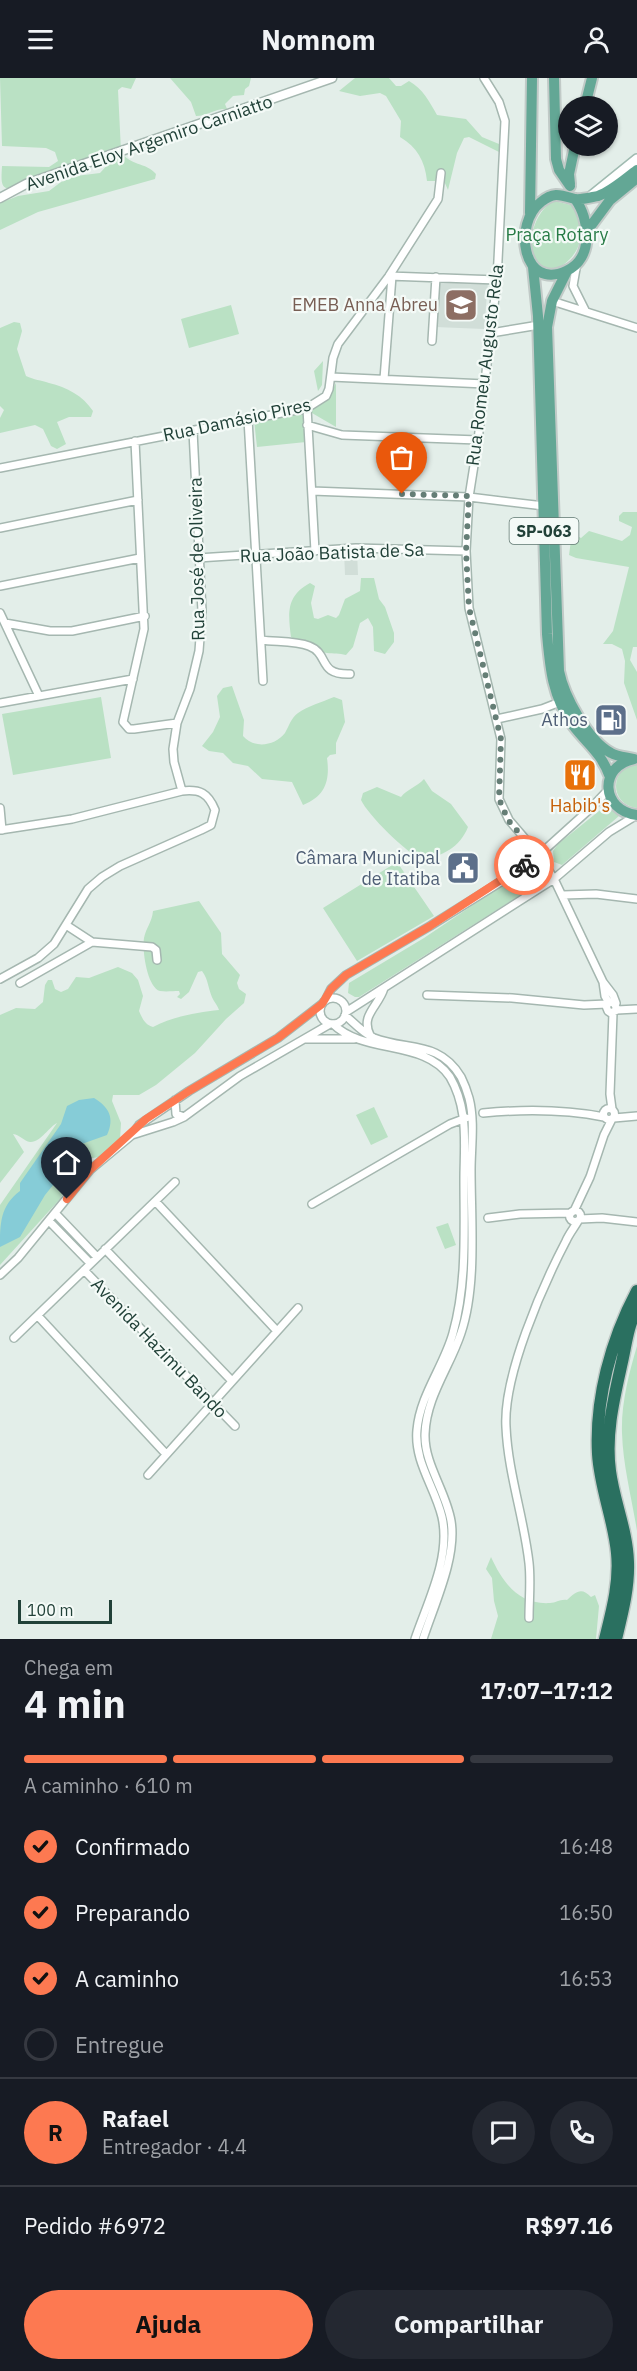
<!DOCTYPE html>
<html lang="pt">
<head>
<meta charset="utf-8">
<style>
	:root { --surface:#171b24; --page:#242831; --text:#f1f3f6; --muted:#9ea1a6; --line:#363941; --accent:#fd7951 }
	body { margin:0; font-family:"IBM Plex Sans",sans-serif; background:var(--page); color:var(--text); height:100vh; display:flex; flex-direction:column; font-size:22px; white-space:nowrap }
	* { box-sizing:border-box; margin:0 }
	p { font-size:20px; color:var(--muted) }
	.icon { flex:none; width:33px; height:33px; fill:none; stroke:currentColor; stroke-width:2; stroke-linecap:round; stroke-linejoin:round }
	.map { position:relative; height:1561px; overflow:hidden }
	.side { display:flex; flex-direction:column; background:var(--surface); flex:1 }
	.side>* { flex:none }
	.fabs { position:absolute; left:558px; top:18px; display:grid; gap:12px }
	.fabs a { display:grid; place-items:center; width:60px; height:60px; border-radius:50%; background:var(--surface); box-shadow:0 2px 4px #0004; font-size:30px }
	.scale { position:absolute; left:18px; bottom:15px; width:94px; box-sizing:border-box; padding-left:6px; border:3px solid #214138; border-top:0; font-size:16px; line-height:21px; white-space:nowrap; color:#214138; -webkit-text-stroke:4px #f4faf7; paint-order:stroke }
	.pin { position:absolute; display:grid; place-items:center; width:51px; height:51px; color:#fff; margin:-62px -26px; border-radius:50% 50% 50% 0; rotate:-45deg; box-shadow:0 0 6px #0007 }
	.pin .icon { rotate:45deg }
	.courier { position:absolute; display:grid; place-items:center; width:60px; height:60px; margin:-30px; border:4px solid #fd7951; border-radius:50%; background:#fff; color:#222; box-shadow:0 2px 8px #0007 }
	.overview em { font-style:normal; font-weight:800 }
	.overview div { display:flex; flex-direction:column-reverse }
	.overview { display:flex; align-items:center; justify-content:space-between; height:102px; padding:0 24px }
	h1 { font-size:39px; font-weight:800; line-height:45px }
	.bar { display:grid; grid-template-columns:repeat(4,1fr); gap:9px 6px; align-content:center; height:72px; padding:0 24px }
	.bar i { height:8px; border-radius:4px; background:var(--line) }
	.bar .current { background:var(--accent) }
	.bar p { grid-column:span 4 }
	.line { display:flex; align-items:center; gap:15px; padding:0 24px; border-top:2px solid var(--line) }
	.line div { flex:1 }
	.round { display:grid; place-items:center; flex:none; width:63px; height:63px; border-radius:32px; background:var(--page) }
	ol { padding:0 24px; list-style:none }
	li { display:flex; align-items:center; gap:18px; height:66px }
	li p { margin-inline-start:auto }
	li .icon { padding:6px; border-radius:50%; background:var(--accent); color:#111; stroke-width:4 }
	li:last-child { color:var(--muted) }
	li i { width:33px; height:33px; border:3px solid var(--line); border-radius:50% }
	.cta { display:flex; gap:12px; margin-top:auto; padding:12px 24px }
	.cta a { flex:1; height:69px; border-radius:36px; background:var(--accent); color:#111; font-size:24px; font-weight:800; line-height:69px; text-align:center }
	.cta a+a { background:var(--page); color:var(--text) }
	header { display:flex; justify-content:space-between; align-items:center; height:78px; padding:0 24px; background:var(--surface); font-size:27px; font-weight:800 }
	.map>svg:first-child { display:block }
	.built { fill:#d1ded8 }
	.green { fill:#bae1c4 }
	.water { fill:#86ccd7 }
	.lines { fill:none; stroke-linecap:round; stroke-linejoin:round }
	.minor-casing { stroke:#a5b7b0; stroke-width:10 }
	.tertiary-casing { stroke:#a5b7b0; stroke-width:11 }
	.secondary-casing { stroke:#a0bbb1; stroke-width:12 }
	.primary-casing { stroke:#c1cac7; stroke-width:14 }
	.motorway-casing { stroke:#c1cac7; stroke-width:15 }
	.minor { stroke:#fff; stroke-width:7 }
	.tertiary { stroke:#fff; stroke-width:8 }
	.secondary { stroke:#fff; stroke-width:9 }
	.primary { stroke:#63a795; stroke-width:10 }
	.motorway { stroke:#2a7060; stroke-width:12 }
	.done { stroke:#657e76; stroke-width:6; stroke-dasharray:0 10.8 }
	.route { stroke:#fd7951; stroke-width:8 }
	.labels { text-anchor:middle; stroke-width:4.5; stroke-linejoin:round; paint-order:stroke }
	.shield { fill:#f4faf7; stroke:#607871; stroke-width:1.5 }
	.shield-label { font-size:16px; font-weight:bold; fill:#214138 }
	.street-label { font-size:18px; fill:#214138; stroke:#f4faf7 }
	.park-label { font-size:18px; fill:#277b46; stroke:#f4faf7 }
	.education-label { font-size:18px; fill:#785e54; stroke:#f4faf7; text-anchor:end }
	.service-label { font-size:18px; fill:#4e5e75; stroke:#f4faf7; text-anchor:end }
	.food-label { font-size:18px; fill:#c56008; stroke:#f4faf7 }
</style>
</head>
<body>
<header><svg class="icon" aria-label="menu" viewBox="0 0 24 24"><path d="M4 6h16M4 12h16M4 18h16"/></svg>Nomnom<svg class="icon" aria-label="person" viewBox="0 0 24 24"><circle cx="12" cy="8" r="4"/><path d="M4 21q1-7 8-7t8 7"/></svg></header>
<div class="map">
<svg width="637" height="1561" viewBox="0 0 637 1561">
	<rect width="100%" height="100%" fill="#e3eee9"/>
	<!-- built -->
	<path class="built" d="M436,202L488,204L484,251L435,249Z
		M344,473H357L358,497H345Z"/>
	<!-- green -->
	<path class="green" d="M0,0H136L131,11L122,9L118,12L121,73C129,88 146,84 156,96L155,101L38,134L0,152V125L18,118L49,113L61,104L76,98L100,95L111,83L109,81L18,109C0,114 1,106 2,88L49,89L58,83L55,74L46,70L2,68Z
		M170,0H251L249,8L245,11L244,17L233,18L225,26L227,31C216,30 207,38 196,38L191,24Z
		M355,0H389L396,8H401L409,3C423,11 429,23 437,37L466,41L482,59L499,66V74L469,59L464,60L457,75L448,112L444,103H427C425,83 417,69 400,59L401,43L386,18L380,15L360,18L339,13Z
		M554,123L571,127L578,134L577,137C583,145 582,159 578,169C572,183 552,201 537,184C523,168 536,131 554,123Z
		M231,227L239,256L189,270L181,241Z
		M14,244L20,245L22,253L17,271L26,298C34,302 41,302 49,305C67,309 83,318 93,333L91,339H69L57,344L66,366L57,371L51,368L43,351L35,347L0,355V340L4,332L0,328V250Z
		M323,283L322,307L318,313L314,293Z
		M336,305V349L312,335L311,329L332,313Z
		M298,332L304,336L306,364L257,369L254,342Z
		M623,434H637V569H633L630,582L637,594V642L624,605L625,583L622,571L612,566H603L613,553L629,489L576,480L569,477L572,455L581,460L589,453L622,463L630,457L632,449L619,443V438Z
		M361,500H374L379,521L385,529L394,555V564L385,576L374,573L373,549L368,540L360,545L353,569L346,577C339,575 334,576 327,575C317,574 300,564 291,559C288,535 286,518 310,505L315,508L311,525L314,540L318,541L328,537L336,540L339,537L345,521L360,513Z
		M232,608L244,642L243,658C254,671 275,668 285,655C289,648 291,640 298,635C308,628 322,624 334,619L342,622L345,644L336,665V676L330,677L327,680C330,702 326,718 303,727L292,704L262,701L248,688L233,685L223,675L209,673L202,668L213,654L220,639L217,618L223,610Z
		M101,619L111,680L13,697L2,636Z
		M637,686V730C609,727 609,689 637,686Z
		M424,701L432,713L451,726L468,749C460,769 442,779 422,781C407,776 368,737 361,722L363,715L377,709L401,719C407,711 417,709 424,701Z
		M609,725L619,738L562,787L554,784L553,773L558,766Z
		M397,784L434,838L357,883L323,830Z
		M535,785H540L543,789L541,804L359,919H355L348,915L349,905L424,860Z
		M199,823L221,855L222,876L240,897L237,905L239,911L246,916L244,925L226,941L195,975L156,1007L139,1017H113L112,1023L121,1045L120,1061L99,1079L81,1082L60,1121L0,1187V1127L57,1045C50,1048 40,1065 30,1064C24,1063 20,1057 13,1056L24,1074L0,1105V937L16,930L35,931L43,924L45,907L48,902H52L55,911L61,914L68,911L76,899L89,900L118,889L132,895L138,902L143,918L139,933C142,940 145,947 153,949C171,939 198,934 219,932C218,929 216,926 214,923C208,913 209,902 202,893L198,894L189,914L181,921L177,919L180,916L179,913C173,913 166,914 160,913C147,909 142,872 144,860C146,850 152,844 153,833Z
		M374,1029L388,1059L371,1067L356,1037Z
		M448,1145L456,1167L445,1171L436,1149Z
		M637,1268V1453C632,1421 623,1388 622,1355C621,1326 629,1295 637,1268Z
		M491,1479C503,1505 519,1527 550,1525C556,1525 560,1521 567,1522C576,1513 582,1509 591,1519L595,1517L599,1528L596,1561H491L498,1538L494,1523L492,1500L486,1491Z"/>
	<!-- water -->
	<path class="water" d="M94,1020C109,1029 115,1040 107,1057L79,1067L58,1101L45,1117L20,1159L0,1169C0,1146 0,1128 20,1113V1105L61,1046L67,1028L79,1022Z"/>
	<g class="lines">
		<defs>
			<path id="minor" d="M484,0L499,24L505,43L497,202L478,362L469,419L466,473L469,530L501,661L499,721L509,742L539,777L554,801L603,904L613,917L616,925
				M577,185L573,208L585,232
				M389,198L497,202
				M552,223L637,250
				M491,255L539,247
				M432,263L436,199
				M331,299L485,306
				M384,301L392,198
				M307,330L315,473
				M248,341L263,603
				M307,347L342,357L478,362
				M135,363L144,551L123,644L129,651H134L177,645
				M0,390L307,330L326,318L329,311L333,280L338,266L389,198L438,121L441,95
				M312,413L469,419L544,428
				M0,450L138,422
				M198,480L356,470L466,473
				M0,508L140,480
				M0,535L39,618
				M5,545L50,553H72L145,538
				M261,562C276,564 296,563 309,568C330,576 317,597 350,596
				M0,625L133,601
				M497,641L542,631L560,624
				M182,713L174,684L173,671L177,645L190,611L199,573L202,533L193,353
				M0,730L2,752
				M0,752L72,741L182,713C200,711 208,715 215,732L211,747L201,752L120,788L102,799L88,811L54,866L38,880L0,901
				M563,817L596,816L637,821
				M66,847L92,864L152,869L156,872L157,882
				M603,904L605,918L609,925
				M20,905L92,864
				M427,917L512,920L584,927L607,926
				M320 933a13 13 0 1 1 26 0a13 13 0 1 1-26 0Z
				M326,921L331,911L346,897L430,848L510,798L539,777L591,730L609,711
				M617,932L614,924L609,925L606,928L608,933L611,935L617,932L636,931
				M346,934L554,801L609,754L637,737
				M345,937C354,945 363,955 374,960C407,973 439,962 461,999C464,1005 467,1013 469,1020C475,1043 471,1069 471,1092C471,1142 477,1208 461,1255C450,1289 426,1319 425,1356C424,1386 446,1413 451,1443C457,1479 434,1527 423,1561
				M333,946C364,977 425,961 450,999C457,1011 461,1024 463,1038C466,1058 464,1081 464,1101C464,1152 467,1205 453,1255C444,1288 420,1317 417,1352C414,1384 435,1409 442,1439C451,1479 428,1523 415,1561
				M370,957C360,937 379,928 384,910
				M305,961H354
				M175,1022L176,1036L184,1039
				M603.5 1036a5.5 5.5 0 1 1 11 0a5.5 5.5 0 1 1-11 0Z
				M612,1031L610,1016L613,935
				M483,1035C525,1031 563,1031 604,1039
				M614,1040L637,1038
				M132,1057L173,1044L184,1039L240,998L330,946
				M156,1124L277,1253
				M312,1126L450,1046L466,1040
				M569.5 1138a5.5 5.5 0 1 1 11 0a5.5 5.5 0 1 1-11 0Z
				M574,1133L590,1099L604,1057L612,1041
				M55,1135L97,1179
				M488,1140L520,1136L571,1135
				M580,1141L602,1140L637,1144
				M49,1143L90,1185
				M105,1171L231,1302
				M84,1192L235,1348
				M0,1197L18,1180L90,1092L132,1057L139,1047L189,1013L278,960L322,926
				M38,1238L166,1376
				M14,1260L175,1104
				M148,1397L298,1230
				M529,1540C529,1522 531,1503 529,1485C524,1440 508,1395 506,1349C503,1298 542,1209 566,1163C569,1156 574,1150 578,1143"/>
			<path id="tertiary" d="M0,120L26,106L332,0"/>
			<path id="secondary" d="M590,119L637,81"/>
			<path id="primary" d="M554,0L556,81L559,92L570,108
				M585,28L592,0
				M570,106L569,96L575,68
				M575,121C590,141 594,181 566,193C522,213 513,145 541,124C554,113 561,117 575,121C581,122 592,119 598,118C612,113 625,101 637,92
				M530,135L532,0
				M587,153L610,122L637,100
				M533,189L538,238L547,556C550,589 552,617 572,646C587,666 601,674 610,699
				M567,193L552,223L547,249L559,593C564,618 588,663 611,675C618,679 627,679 634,681
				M634,681C598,688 601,733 637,737"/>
			<path id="motorway" d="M605,1561C612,1533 620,1504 617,1475C614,1442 600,1410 598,1376C595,1321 611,1262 637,1213
				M616,1561C622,1536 629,1510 628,1484C627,1452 614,1424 610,1393C605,1356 614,1320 622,1284C626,1266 628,1247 637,1231"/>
		</defs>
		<!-- minor casing -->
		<use href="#minor" class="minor-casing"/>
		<!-- tertiary casing -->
		<use href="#tertiary" class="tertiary-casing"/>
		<!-- secondary casing -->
		<use href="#secondary" class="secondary-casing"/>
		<!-- primary casing -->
		<use href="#primary" class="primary-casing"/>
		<!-- motorway casing -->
		<use href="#motorway" class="motorway-casing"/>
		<!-- minor -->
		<use href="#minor" class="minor"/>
		<!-- tertiary -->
		<use href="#tertiary" class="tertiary"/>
		<!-- secondary -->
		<use href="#secondary" class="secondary"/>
		<!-- primary -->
		<use href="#primary" class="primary"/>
		<!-- motorway -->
		<use href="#motorway" class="motorway"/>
	</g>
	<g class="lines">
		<!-- done -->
		<path class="done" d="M402,416L469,418L466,473L469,530L501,661L499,721L508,742L538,777L524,787"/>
		<!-- route -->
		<path class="route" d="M67,1121L90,1092L146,1041L189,1013L278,960L322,926L331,911L346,897L430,848L524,787"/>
	</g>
	<!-- icons -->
	<defs>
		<symbol id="school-square" viewBox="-11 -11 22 22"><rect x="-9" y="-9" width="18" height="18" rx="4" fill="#8d6e63" stroke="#f4faf7"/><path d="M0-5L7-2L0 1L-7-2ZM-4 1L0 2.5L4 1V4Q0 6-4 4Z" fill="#fff"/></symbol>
		<symbol id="fuel-square" viewBox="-11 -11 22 22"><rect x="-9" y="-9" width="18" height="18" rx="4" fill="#5c6f8a" stroke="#f4faf7"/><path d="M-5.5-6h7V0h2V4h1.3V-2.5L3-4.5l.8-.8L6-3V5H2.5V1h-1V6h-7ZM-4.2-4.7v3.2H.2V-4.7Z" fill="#fff"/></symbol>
		<symbol id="restaurant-square" viewBox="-11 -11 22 22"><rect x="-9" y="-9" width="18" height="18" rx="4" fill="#e8710a" stroke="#f4faf7"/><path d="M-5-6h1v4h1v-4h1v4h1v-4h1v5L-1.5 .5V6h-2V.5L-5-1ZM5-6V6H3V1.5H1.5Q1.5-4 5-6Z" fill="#fff"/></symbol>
		<symbol id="civic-square" viewBox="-11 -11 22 22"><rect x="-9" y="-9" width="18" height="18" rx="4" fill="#5c6f8a" stroke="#f4faf7"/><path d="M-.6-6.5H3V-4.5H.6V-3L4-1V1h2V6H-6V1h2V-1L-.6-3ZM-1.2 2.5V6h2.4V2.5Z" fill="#fff"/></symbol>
	</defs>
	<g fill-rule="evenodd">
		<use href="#school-square" x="442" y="208" width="38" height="38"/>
		<use href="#fuel-square" x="592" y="623" width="38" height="38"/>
		<use href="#restaurant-square" x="561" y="678" width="38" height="38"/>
		<use href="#civic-square" x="444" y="771" width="38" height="38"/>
	</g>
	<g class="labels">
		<!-- shield labels -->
		<rect class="shield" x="509.5" y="440" width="69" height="26" rx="4.5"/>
		<g class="shield-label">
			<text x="544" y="459">SP-063</text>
		</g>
		<!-- street labels -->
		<g class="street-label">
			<text transform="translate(149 65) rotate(-19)" y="6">Avenida Eloy Argemiro Carniatto</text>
			<text transform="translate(485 287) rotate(-83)" y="6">Rua Romeu Augusto Rela</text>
			<text transform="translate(237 342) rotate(-12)" y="6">Rua Damásio Pires</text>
			<text transform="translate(332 475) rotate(-2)" y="6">Rua João Batista de Sa</text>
			<text transform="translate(197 481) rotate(-91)" y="6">Rua José de Oliveira</text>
			<text transform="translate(159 1270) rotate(46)" y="6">Avenida Hazimu Bando</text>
		</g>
		<!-- park labels -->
		<g class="park-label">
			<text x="557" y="163">Praça Rotary</text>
		</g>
		<!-- education labels -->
		<g class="education-label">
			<text x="438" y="233">EMEB Anna Abreu</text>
		</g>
		<!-- service labels -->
		<g class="service-label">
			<text x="588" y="648">Athos</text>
			<text x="440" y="786">Câmara Municipal<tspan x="440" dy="21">de Itatiba</tspan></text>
		</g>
		<!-- food labels -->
		<g class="food-label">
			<text x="580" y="734">Habib's</text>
		</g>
	</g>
</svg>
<div class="fabs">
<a><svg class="icon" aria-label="layers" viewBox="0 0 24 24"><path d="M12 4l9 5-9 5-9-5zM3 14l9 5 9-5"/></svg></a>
</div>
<div class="scale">100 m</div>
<div class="pin" style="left:402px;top:416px;background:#ea580c"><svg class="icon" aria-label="bag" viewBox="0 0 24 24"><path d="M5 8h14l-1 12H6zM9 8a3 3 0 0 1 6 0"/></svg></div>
<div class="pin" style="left:67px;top:1121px;background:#1f2937"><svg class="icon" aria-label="home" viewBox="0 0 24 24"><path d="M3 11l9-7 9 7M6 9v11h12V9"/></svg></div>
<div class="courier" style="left:524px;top:787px"><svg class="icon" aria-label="bike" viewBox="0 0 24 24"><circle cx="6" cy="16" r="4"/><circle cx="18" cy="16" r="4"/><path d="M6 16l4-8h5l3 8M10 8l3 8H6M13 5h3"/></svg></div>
</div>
<section class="side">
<div class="overview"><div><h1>4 min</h1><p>Chega em</p></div><em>17:07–17:12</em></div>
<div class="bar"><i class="current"></i><i class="current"></i><i class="current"></i><i></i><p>A caminho · 610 m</p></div>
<ol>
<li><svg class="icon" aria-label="check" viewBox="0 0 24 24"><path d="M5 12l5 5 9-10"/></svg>Confirmado<p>16:48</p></li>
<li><svg class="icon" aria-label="check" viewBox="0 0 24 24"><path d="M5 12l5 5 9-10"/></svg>Preparando<p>16:50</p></li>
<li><svg class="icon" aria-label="check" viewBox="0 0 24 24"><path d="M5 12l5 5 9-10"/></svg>A caminho<p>16:53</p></li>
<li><i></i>Entregue</li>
</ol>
<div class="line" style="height:108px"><b class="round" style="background:var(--accent);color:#111">R</b><div><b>Rafael</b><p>Entregador · 4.4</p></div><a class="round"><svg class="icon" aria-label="chat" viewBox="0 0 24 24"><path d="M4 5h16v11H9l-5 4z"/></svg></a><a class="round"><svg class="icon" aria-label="phone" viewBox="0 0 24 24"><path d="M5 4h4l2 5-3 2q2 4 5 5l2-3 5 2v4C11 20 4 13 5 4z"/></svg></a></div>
<div class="line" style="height:78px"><div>Pedido #6972</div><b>R$97.16</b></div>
<div class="cta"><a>Ajuda</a><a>Compartilhar</a></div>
</section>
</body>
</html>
